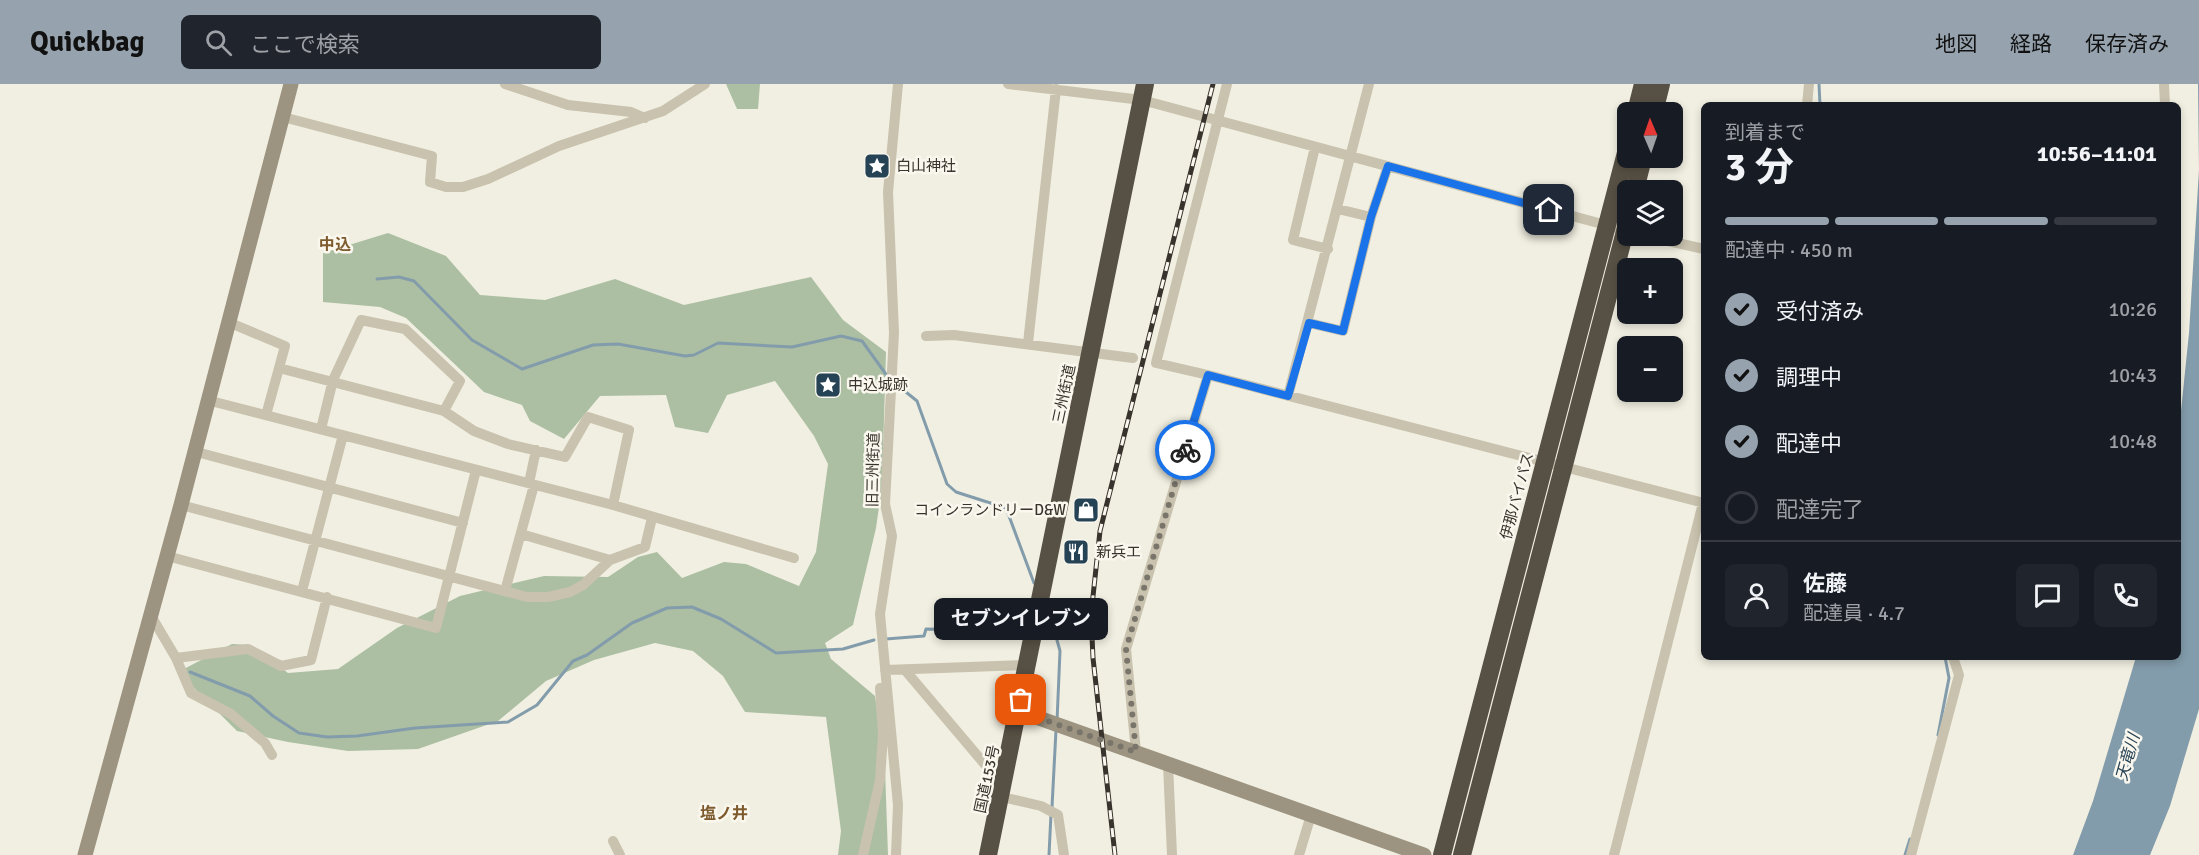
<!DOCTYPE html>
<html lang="ja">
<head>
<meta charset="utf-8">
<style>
	:root { --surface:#171b24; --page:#20242c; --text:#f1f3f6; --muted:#9ea1a6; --line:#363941; --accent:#96a3ae }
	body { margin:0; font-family:Signika,"Noto Sans JP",sans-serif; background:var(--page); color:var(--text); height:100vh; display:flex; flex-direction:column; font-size:22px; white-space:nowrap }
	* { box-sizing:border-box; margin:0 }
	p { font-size:20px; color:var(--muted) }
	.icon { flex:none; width:33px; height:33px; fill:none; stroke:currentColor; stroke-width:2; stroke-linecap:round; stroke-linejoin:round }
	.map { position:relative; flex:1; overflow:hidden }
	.panel { position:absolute; left:1701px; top:18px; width:480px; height:558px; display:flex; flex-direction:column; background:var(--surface); border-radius:9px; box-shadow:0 3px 9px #0003 }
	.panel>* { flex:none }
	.needle { width:39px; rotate:358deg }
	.controls { position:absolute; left:1617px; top:18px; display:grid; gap:12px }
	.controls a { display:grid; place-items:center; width:66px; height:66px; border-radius:9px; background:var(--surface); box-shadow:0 3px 9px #0003; font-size:30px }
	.pin { position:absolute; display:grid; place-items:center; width:51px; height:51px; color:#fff; margin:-26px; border-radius:12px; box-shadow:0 3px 9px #0006 }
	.courier { position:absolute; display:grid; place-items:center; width:60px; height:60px; margin:-30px; border:4px solid #1a73e8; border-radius:50%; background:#fff; color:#222; box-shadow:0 2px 8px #0007 }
	.bubble { position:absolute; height:42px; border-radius:9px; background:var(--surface); box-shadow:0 3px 9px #0003; font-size:20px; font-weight:700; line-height:42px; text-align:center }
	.overview em { font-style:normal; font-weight:700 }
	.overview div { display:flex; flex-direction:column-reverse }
	.overview { display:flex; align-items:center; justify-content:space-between; height:102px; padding:0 24px }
	h1 { font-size:39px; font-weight:700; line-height:45px }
	.bar { display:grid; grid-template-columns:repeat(4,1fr); gap:9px 6px; align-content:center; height:72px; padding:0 24px }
	.bar i { height:8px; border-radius:4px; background:var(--line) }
	.bar .active { background:var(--accent) }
	.bar p { grid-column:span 4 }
	.line { display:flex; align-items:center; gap:15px; padding:0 24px; border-top:2px solid var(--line) }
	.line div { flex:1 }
	.round { display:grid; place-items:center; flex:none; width:63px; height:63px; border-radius:9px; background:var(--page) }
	ol { padding:0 24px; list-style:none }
	li { display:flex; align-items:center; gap:18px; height:66px }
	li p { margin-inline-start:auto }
	li .icon { padding:6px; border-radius:50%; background:var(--accent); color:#111; stroke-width:4 }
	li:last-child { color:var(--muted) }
	li i { width:33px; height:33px; border:3px solid var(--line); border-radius:50% }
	header { display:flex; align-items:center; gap:36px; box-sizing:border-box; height:84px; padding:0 30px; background:var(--accent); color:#111 }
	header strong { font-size:28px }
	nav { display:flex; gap:33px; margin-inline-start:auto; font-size:21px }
	.search { width:420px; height:54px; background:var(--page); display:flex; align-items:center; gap:15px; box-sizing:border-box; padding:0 21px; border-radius:9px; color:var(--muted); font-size:22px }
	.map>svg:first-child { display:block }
	.green { fill:#acbfa3 }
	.water { fill:#839cab }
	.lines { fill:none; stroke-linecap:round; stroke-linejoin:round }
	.stream { stroke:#839cab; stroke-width:3 }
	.street { stroke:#c8c2ae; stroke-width:10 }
	.secondary { stroke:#9c9380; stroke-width:15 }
	.highway { stroke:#575044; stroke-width:18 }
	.rail-casing { stroke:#38332c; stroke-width:5 }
	.rail { stroke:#f9f7ee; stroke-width:3; stroke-dasharray:9; stroke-linecap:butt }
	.done { stroke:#79756b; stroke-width:6; stroke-dasharray:0 10.8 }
	.route { stroke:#1a73e8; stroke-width:8 }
	.labels { text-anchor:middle; stroke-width:5; stroke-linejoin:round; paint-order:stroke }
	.poi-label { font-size:15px; fill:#38332c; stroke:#f9f7ee; text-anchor:start }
	.street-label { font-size:15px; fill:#38332c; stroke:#f9f7ee }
	.neighbourhood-label { font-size:16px; font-weight:bold; fill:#7e5b2e; stroke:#f9f7ee }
	.water-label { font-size:16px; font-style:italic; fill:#264255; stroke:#f9f7ee }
</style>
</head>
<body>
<header>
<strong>Quickbag</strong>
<div class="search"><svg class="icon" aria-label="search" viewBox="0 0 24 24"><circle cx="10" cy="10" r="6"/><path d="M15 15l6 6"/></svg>ここで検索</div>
<nav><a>地図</a><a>経路</a><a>保存済み</a></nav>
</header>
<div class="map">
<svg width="2199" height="771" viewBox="0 0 2199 771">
	<rect width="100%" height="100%" fill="#f1efe1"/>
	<!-- green -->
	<path class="green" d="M726,0H760L758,25H737Z
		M388,149L446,172L480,211L545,216L615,195L684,221L811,193L843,236L886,268L882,402L876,444L853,541L825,559L831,575L875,612L885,685L888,771H838L841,747L826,633L745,628L723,592L693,567L655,559L594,576L546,597L498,637L418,665L348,667L288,658L237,647L178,588L232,560L251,561L288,589L338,585L397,544L460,512L544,492L608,493L638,473L657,468L682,494L724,478L746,480L799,502L816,468L828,380L814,352L775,297L727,311L708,349L675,343L666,311L600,312L564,355L530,337L522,321L484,308L406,234L380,223L323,218V169Z"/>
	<!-- water -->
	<path class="water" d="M2198,0H2199V625L2170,722L2150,771H2073L2093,717L2136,573H2178V356L2189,249L2199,86Z"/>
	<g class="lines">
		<!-- stream -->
		<path class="stream" d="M1819,0L1820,21
			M377,195L399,193L414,197L472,256L522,285L593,261L618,260L685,272L694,271L718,259L792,263L841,252L862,257L888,293
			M896,300L917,317L947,400L956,408L1006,424L1034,499
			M1052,538L1060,567L1057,637
			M886,555L924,552L926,545L1015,547
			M190,588L250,612L273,632L299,649L327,653L357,652L415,644L508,638L537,621L573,577L587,571L632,539L667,524L692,523L721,535L776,569L843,565L874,556
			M1938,651L1949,594L1945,573
			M1052,723L1056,646
			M1049,771L1051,730
			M1905,771L1910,755"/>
		<!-- street -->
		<path class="street" d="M505,0L568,21L631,28L645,34
			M1008,0L1142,16L1628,147
			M2164,0L2165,21
			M1807,21L1809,0
			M283,33L432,72L430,98L446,103H463L488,95L559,62L663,27L705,0
			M1315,63L1293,156L1328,165
			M1338,125L1371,133
			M1646,152L1704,165
			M228,238L285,262L279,284L444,327
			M1309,239L1343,247L1371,133L1388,82
			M926,252L954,251L1133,274
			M1028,259L1056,5
			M1208,291L1156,279L1227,0
			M1288,312L1369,0
			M207,316L613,421L794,474
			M266,331L279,284
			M321,345L333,296L361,236L405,245L460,297L444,327L474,347L508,360L565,373L588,333L629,346L613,421
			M193,367L463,439
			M529,399L536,366
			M181,421L527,513H548L570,508L583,501L610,476L645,463L652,434
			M521,450L610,476
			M167,472L436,544L476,386
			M302,507L343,351
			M505,507L534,401
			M150,530L176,574L248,565L281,582L311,576L327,513
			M176,574L191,609L231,630L265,659L272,671
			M885,586L1028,581
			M905,586L1004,703
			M1136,668L1126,565L1208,291L1704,419
			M1168,680L1172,771
			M1002,713L1041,722L1058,731L1064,771
			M613,757L620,771
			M863,771L880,696L883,651L880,604
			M896,771L898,721L880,530L892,452L885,420L894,249L888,108L898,0
			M1299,771L1311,731
			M1614,771L1703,419
			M1911,771L1959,591L1953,573"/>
		<!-- secondary -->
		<path class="secondary" d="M1019,627L1424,771
			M85,771L181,421L291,0"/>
		<!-- highway -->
		<path class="highway" d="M1636,28L1643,0
			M1654,28L1661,0
			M1635,106L1643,74
			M988,771L1145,0
			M1442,771L1628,61
			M1462,771L1628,136"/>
		<defs>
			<path id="rail" d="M1115,771L1093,574L1091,531L1100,447L1213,0"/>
		</defs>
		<!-- rail casing -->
		<use href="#rail" class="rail-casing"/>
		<!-- rail -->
		<use href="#rail" class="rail"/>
	</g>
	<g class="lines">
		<!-- done -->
		<path class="done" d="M1021,616L1019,627L1136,668L1126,565L1185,366"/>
		<!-- route -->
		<path class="route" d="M1185,366L1208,291L1288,312L1309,239L1343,247L1371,133L1388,82L1549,126"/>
	</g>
	<!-- icons -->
	<defs>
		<symbol id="sight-square" viewBox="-11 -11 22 22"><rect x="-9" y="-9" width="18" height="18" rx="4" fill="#264255" stroke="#f9f7ee"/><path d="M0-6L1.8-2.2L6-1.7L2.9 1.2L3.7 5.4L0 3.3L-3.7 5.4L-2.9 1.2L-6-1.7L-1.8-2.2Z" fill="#fff"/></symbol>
		<symbol id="shop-square" viewBox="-11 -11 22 22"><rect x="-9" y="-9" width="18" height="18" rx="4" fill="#264255" stroke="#f9f7ee"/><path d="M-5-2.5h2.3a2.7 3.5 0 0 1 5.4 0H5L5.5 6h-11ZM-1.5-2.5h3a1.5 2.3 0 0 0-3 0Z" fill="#fff"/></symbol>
		<symbol id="restaurant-square" viewBox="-11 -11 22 22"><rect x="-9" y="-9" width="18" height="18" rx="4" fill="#264255" stroke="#f9f7ee"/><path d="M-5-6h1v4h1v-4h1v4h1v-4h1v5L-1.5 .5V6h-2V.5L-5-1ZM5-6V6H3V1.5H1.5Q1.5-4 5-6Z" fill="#fff"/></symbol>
	</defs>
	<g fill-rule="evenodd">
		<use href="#sight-square" x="862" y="67" width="30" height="30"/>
		<use href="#sight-square" x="813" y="286" width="30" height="30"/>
		<use href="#shop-square" x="1071" y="411" width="30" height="30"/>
		<use href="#restaurant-square" x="1061" y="453" width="30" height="30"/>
	</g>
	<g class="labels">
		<!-- poi labels -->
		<g class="poi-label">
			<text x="896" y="87">白山神社</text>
			<text x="848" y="306">中込城跡</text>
			<text x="1066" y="431" text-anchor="end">コインランドリーD&amp;W</text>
			<text x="1096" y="473">新兵エ</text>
		</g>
		<!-- street labels -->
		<g class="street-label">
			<text transform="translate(1064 310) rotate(-78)" y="5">三州街道</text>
			<text transform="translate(873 386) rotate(-89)" y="5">旧三州街道</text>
			<text transform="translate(1517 412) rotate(-75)" y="5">伊那バイパス</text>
			<text transform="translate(987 695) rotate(-78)" y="5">国道153号</text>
		</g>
		<!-- neighbourhood labels -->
		<g class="neighbourhood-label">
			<text x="335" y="166">中込</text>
			<text x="724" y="735">塩ノ井</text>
		</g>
		<!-- water labels -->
		<g class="water-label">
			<text transform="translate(2127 673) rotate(-74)" y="6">天竜川</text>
		</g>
	</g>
</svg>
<div class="controls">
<a><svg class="needle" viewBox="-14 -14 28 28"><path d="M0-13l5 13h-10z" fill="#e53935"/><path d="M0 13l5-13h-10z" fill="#9ea1a6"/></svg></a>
<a><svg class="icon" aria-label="layers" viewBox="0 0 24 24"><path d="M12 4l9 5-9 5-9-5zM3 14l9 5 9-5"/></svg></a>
<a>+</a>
<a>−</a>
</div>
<div class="pin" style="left:1021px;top:616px;background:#ea580c"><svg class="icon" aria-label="bag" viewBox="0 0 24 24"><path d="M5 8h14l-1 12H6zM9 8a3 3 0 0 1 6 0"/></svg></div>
<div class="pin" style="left:1549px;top:126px;background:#1f2937"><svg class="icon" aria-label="home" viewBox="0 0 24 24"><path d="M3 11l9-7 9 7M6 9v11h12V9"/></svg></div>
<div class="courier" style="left:1185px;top:366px"><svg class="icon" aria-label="bike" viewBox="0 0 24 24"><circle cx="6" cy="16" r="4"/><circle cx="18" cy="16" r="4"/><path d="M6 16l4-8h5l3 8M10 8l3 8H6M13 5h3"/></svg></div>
<div class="bubble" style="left:934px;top:514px;width:174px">セブンイレブン</div>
<section class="panel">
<div class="overview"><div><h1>3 分</h1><p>到着まで</p></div><em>10:56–11:01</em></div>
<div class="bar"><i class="active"></i><i class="active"></i><i class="active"></i><i></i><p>配達中 · 450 m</p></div>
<ol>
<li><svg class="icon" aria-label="check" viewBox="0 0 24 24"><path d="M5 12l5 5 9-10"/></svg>受付済み<p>10:26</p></li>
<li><svg class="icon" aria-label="check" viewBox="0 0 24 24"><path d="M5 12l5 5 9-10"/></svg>調理中<p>10:43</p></li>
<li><svg class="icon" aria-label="check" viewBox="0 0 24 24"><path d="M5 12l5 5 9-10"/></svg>配達中<p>10:48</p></li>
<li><i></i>配達完了</li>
</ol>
<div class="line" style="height:108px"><a class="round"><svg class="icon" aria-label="person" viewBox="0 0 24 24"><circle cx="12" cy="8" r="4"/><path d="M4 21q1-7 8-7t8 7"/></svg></a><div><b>佐藤</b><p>配達員 · 4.7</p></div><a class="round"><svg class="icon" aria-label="chat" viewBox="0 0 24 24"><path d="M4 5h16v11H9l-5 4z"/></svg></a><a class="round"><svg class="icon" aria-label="phone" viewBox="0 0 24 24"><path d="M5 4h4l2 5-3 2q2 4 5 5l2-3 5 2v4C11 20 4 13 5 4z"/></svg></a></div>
</section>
</div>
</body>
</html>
